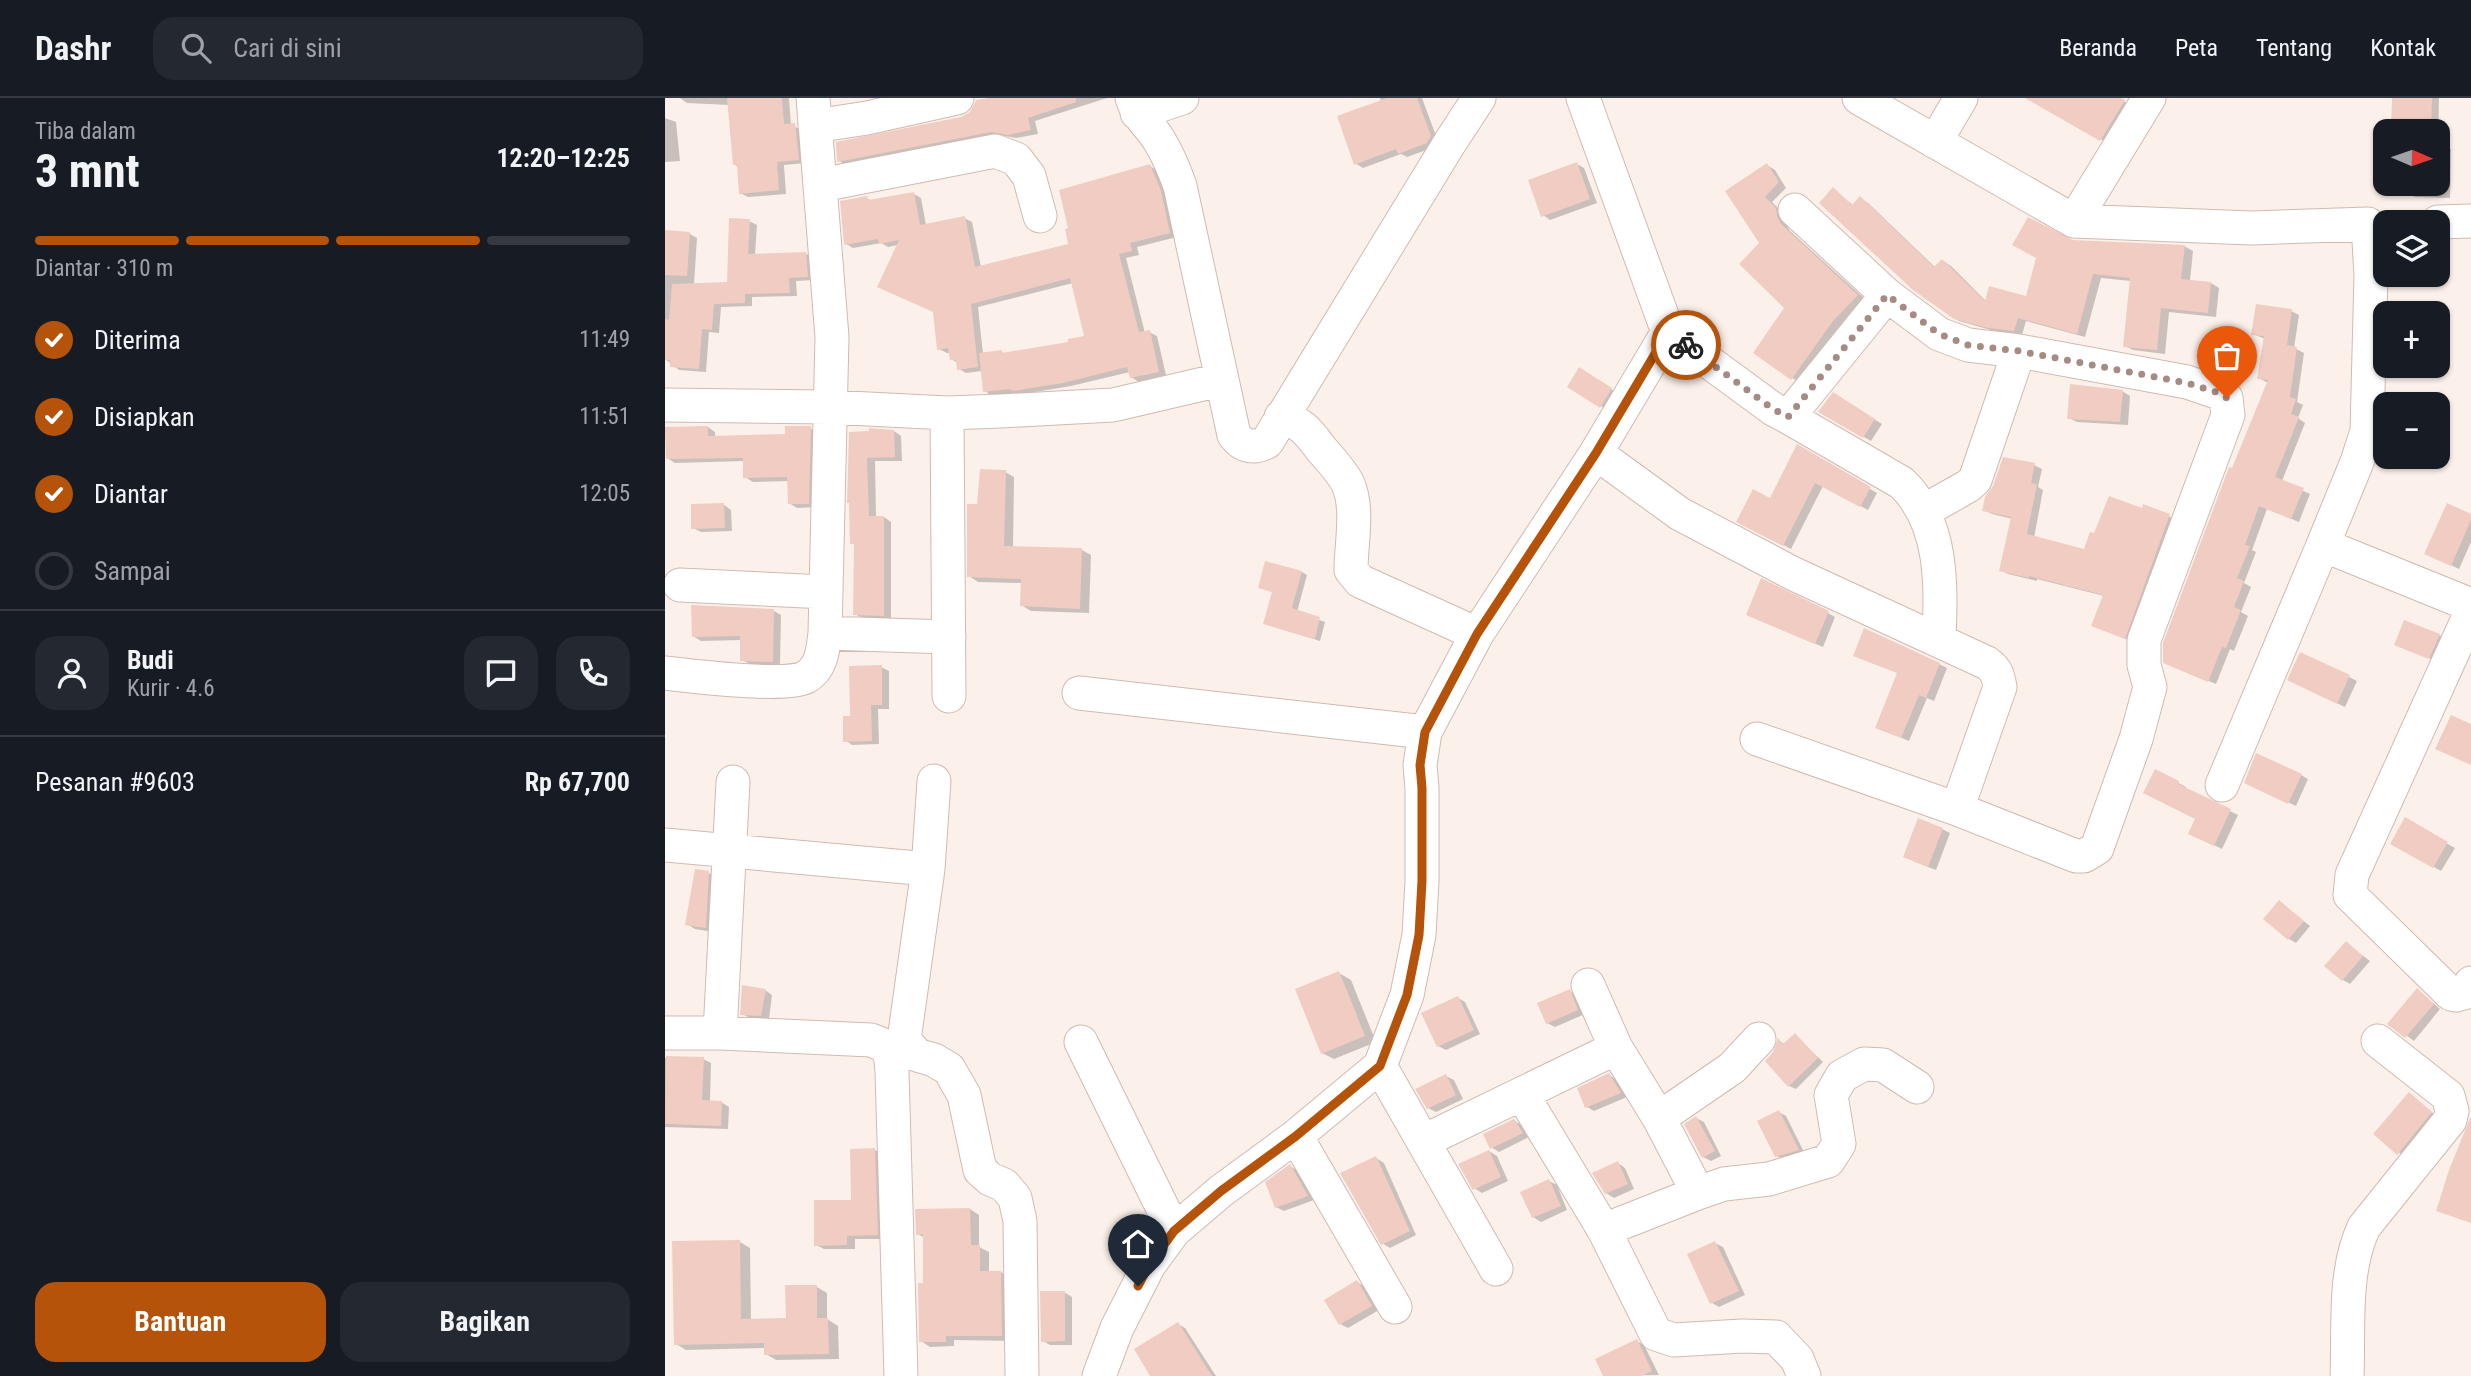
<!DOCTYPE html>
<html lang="id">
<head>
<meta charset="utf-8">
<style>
	:root { --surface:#171b24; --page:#242831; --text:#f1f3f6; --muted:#9ea1a6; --line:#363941; --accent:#b45309 }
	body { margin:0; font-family:"Roboto Condensed",sans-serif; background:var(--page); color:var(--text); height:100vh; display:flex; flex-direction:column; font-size:26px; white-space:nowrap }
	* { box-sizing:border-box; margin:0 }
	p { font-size:23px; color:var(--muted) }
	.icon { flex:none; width:38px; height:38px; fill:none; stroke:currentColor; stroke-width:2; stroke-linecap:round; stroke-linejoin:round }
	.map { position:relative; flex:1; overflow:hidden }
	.drawer { display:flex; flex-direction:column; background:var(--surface); width:665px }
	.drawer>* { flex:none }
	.needle { width:46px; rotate:92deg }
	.fabs { position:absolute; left:1708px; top:21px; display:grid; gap:14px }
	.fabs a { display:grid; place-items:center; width:77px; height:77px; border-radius:14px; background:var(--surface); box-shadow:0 2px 5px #0004; font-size:35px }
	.pin { position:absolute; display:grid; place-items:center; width:60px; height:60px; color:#fff; margin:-72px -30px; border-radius:50% 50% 50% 0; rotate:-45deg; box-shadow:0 0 7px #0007 }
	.pin .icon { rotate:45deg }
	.courier { position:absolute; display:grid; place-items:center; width:70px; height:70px; margin:-35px; border:5px solid #b45309; border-radius:50%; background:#fff; color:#222; box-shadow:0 2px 9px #0007 }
	.headline em { font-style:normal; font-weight:700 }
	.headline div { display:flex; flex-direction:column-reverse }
	.headline { display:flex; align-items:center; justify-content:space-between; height:119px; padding:0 35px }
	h1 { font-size:46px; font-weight:700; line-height:52px }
	.bar { display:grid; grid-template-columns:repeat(4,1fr); gap:10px 7px; align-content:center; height:84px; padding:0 35px }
	.bar i { height:9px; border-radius:5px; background:var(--line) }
	.bar .current { background:var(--accent) }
	.bar p { grid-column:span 4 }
	.line { display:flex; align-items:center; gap:18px; padding:0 35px; border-top:2px solid var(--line) }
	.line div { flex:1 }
	.round { display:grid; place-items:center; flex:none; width:74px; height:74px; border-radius:21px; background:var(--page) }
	ol { padding:0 35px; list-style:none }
	li { display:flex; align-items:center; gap:21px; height:77px }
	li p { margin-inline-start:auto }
	li .icon { padding:7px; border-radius:50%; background:var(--accent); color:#fff; stroke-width:4 }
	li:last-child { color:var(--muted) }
	li i { width:38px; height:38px; border:4px solid var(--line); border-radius:50% }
	.action { display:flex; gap:14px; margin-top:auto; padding:14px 35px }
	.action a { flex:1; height:80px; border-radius:21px; background:var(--accent); color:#fff; font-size:28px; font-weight:700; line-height:80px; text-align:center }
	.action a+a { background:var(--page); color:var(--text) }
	header { display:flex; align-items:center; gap:42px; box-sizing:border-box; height:98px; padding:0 35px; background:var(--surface); border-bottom:2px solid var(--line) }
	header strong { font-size:33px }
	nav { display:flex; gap:38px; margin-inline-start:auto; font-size:24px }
	.search { width:490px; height:63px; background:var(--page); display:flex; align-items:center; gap:18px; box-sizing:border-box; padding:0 24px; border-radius:21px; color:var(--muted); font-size:26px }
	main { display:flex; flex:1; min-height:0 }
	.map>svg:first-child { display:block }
	.shadow { fill:#0003; fill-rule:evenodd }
	.building { fill:#f1ccc2 }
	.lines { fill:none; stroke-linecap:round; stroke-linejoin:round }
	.minor-casing { stroke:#d0bab2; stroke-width:35 }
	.minor { stroke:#fff; stroke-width:33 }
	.done { stroke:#a58b84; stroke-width:7; stroke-dasharray:0 12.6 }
	.route { stroke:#b45309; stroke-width:9 }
</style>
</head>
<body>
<header>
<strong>Dashr</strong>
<div class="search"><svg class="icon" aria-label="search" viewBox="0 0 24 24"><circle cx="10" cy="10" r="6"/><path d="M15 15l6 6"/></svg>Cari di sini</div>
<nav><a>Beranda</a><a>Peta</a><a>Tentang</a><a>Kontak</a></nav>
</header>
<main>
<section class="drawer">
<div class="headline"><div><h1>3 mnt</h1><p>Tiba dalam</p></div><em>12:20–12:25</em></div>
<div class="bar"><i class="current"></i><i class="current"></i><i class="current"></i><i></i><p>Diantar · 310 m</p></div>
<ol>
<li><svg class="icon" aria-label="check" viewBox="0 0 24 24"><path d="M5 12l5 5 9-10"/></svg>Diterima<p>11:49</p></li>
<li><svg class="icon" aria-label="check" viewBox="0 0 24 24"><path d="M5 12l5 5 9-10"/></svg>Disiapkan<p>11:51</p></li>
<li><svg class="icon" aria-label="check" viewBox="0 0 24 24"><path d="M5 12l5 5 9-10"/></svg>Diantar<p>12:05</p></li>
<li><i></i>Sampai</li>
</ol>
<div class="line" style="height:126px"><a class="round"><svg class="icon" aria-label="person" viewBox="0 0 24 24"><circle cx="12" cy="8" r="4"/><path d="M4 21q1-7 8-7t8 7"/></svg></a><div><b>Budi</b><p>Kurir · 4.6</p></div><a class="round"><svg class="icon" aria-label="chat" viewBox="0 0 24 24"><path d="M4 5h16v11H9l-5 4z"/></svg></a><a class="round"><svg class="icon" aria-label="phone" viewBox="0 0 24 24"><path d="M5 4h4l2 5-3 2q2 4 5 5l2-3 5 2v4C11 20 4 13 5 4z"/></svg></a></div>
<div class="line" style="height:91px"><div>Pesanan #9603</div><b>Rp 67,700</b></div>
<div class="action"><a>Bantuan</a><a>Bagikan</a></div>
</section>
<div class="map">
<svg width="1806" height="1278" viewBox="0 0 1806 1278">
	<rect width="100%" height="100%" fill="#fcf1ea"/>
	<!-- shadow -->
	<path class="shadow" d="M15,0H124L126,27L137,32L141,65L119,67L121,96L83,99L75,95L73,69L69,66L64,7L22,5Z
		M324,0H442L370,23L373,36L351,40L335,37L181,67L174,63L297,20Z
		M715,0H757L773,43L770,49L742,59L736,56L698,70L690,65L716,4Z
		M1391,0H1453L1471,10L1448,48L1384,12Z
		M1729,0H1774L1773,46L1786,51L1785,100L1750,99L1743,95V86H1773V33H1728Z
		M0,20L11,24L15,63L0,64Z
		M912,66L919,70L932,105L885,122L878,117Z
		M1102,67L1110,72L1121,90L1107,104L1120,117V125L1125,133L1201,202L1136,286L1090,254L1121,210L1097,145Z
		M485,68L493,73L504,99L512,139L472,149L474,157L461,160L480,235L484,234L492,238L501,277L474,284L466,279L465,274L406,288L358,296L355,295L327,298L320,293L317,273L301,275L294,271L293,265L286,261V255H282L274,251L269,214L233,147L223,149L216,145L188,150L181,146L201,100L207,103L249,96L256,100L261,127L299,120L307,124L316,169L406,147ZM408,185L421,239L406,245L340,256L337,254L318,256L313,209Z
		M1168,92L1188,107L1195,100L1203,105L1271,170L1278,163L1286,168L1321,203L1362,201L1407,144L1519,148L1528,153L1525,183L1546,185L1554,190L1551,219L1504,214L1500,256L1468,252L1460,248L1466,183L1436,180L1420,239L1361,223L1357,237L1333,234L1294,223L1284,217Z
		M84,123L92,127L90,157L140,155L148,160L150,182L131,183L132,198L87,199V208L56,209L54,235L44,234L41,274L14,272L0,261V134L25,136L32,140L29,187L63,186Z
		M1626,213L1634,217L1629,250L1639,255L1632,304L1638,307L1633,320L1640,325L1617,383L1645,396L1634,424L1602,411L1587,452L1591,454L1579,485L1586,489L1576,514L1583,518L1569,553L1565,551L1551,586L1508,568L1568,372L1603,285L1594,280L1600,241L1588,236Z
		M915,272L954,296L944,313L905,289Z
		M1457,293L1465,298L1463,327L1412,324L1404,320Z
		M1168,296L1217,326L1206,343L1155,313Z
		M43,329L50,334V340L122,338L145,330L153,334L151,409L132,410L124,405V383L88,384L80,379V363L10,365L2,360Z
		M229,333L236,338L237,363H210L211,419H219L226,424V521L197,520L190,516L191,448L187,445L206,335Z
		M1133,349L1212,395L1203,412L1158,388L1126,451L1074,423L1106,402Z
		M1369,367L1377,371L1373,389L1378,392L1369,440L1420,453L1430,438L1478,413L1479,408L1512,422L1468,544L1428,527L1439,498L1372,481V483L1343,476L1336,472L1348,421L1327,416L1319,412Z
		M340,374L349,379L348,450L417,452L426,457L424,515L366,513L356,507L357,485L313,484L304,478L314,408Z
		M59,407L66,412L67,433L36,434L28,430Z
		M1806,418V444L1794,471L1769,459Z
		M637,474L642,477L632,514L660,524L655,543L606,528L608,494L595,489Z
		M109,513L116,517L115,568L85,566L77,562V542L36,543L28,538Z
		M1163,515L1170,519L1158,549L1091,521Z
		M1774,537L1781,541L1772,563L1739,551Z
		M1274,566L1282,570L1269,603L1262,600L1244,643L1220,633Z
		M216,569L224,573V611H213L214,646L187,647L180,642L187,620Z
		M1684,579L1692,583L1680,609L1632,586Z
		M1491,673L1521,689L1520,691L1573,717L1557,751L1532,739V720Z
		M1636,677L1643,681L1631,708L1586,687Z
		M1740,722L1790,750L1776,773L1727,745Z
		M1277,731L1285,735L1271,772L1248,763Z
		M44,775L51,779L48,834L30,831L22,826Z
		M1614,804L1645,828L1631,845L1624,841Z
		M1681,845L1705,863L1685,886L1678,882Z
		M674,875L686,882L711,944L669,961L657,955Z
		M100,892L107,897L104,921L85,920L77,916Z
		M1753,892L1775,911L1749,943L1725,925Z
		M905,893L912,898L920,916L890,929L882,925Z
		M793,900L800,904L815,936L781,952L773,948Z
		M1130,937L1158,964L1131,991L1124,988L1110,954L1114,943L1120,946Z
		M0,960L38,961L46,965L45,1004H56L64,1009L63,1031L0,1029Z
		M944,977L951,981L962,999L929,1013L922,1009Z
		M781,978L789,982L798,1001L771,1014L763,1010Z
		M1744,996L1773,1019L1741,1060L1711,1036Z
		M1114,1014L1121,1018L1140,1056L1119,1062L1112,1058Z
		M1031,1020L1039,1024L1056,1058L1046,1063L1038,1059Z
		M849,1023L857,1027L864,1039L834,1054L826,1049Z
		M210,1052L217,1056L220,1141H190V1151H159L151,1147L188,1103Z
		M824,1053L832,1058L843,1083L817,1095L809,1090Z
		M711,1060L719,1065L751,1137L725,1150L717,1145Z
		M953,1065L960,1070L969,1091L949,1100L941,1095Z
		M625,1068L633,1073L649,1102L619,1113L611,1109Z
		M884,1083L892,1087L902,1112L876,1124L868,1119Z
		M305,1111L314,1117V1149L324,1154V1174H336L345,1180L346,1243L289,1242V1248L265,1249L256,1243L260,1187V1140L253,1136Z
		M75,1144L85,1150L86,1223L123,1222L152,1189L162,1195V1221L173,1228L174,1261L111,1262L101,1256L100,1250L21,1252L11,1246Z
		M1050,1145L1058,1149L1080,1197L1054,1209L1047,1205Z
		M692,1184L700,1189L714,1212L683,1230L675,1226Z
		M399,1194L407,1199V1247H385L378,1243Z
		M513,1226L520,1230L551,1278H488Z
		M972,1243L979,1247L994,1277L940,1278Z"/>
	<!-- building -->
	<path class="building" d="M62,0H117L119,26L130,25L134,62L112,64L114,92L74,96L72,67H68Z
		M325,0H411V4L363,20L366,32L343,37L326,34L172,64L171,44L296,19L305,14L311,2Z
		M722,0H752L766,38L762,45L733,56L731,51L689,67L672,18Z
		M1360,0H1456L1460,2L1435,43Z
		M1727,0H1767L1766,33H1726Z
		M912,64L925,101L876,119L863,82Z
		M1102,65L1114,84L1100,99L1111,110L1112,118L1116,126L1193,197L1168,223L1126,282L1088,255L1119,210L1074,166L1094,145L1060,93Z
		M485,66L496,93L505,135L465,145L467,153L454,156L474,234L485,232L494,274L465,280L462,269L398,285L348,293L345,291L318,294L314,255L337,252V255L403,244V241L419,238L405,180L306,206L313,269L292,272L291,262H285L283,250L272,252L268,214L212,189L234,142L214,146L213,141L179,147L175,103L202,98L203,102L249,94L255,127L300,118L310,169L403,146L400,131L403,130L394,92Z
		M1168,89L1187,107L1195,98L1269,169L1277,161L1320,203L1324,188L1361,198L1371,160L1347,147L1363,119L1408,142L1520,147L1516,181L1546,184L1543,215L1496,210L1492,252L1458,249L1465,180L1428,176L1412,236L1353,220L1349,233L1323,230L1289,221L1248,192L1154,105Z
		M64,120L85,121L83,156L141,154L143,179L124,180L125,195L80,196V205L49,206L47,232L37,231L34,271L5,269V262H0V221L4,222L7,186L62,184Z
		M0,132L25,134L22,178L0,177Z
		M1591,206L1627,211L1622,247L1632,249L1625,299L1631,301L1626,316L1634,319L1610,379L1639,390L1626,421L1594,408L1580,447L1585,448L1572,480L1579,483L1569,509L1576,512L1561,550L1557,549L1543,584L1498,565V545L1564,369L1567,370L1603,282L1592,281L1599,238L1586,237Z
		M914,269L947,290L935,310L902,289Z
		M1405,286L1458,292L1455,324L1402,321Z
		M1168,294L1210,321L1198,340L1153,314Z
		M43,328V338L120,336V328H146L144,406H123L122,379L78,380V360L1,361L0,329Z
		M204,330L229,332L230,359L202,360L204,418H219V518L188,517L189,446H185L184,405H182L184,334L204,333Z
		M1132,346L1206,389L1195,409L1150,385L1118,448L1071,424L1088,391L1105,400Z
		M1338,359L1370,365L1366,385L1372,386L1362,436L1419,451L1425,434L1429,435L1444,398L1477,410L1478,406L1505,416L1460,541L1426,528L1438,497L1364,478V480L1334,473L1346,419L1317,413L1320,399L1328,388Z
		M315,371L341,372L339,448L417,450L415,511L355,508L356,481L302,479V406H312Z
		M59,405L60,430L26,431V406Z
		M1782,405L1806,416V422L1786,468L1759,456Z
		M600,463L637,473L627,510L655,519L650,541L598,526L607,494L593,490Z
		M1096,480L1164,513L1150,546L1081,517Z
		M26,507L109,511L108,564L75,563V538L27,539Z
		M1739,522L1775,536L1764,561L1729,547Z
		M1199,530L1275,565L1261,600L1254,597L1236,640L1210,630L1232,575L1188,558Z
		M1635,554L1685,577L1672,606L1622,582Z
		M217,567V607H206L207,643L178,644V618H185L184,568Z
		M1786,617L1806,626V667L1770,651Z
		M1591,655L1637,676L1623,706L1579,685Z
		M1490,671L1514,683L1513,686L1566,711L1549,748L1523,736L1530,721L1478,695Z
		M1740,719L1783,744L1768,770L1725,746Z
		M1253,720L1278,730L1263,769L1238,759Z
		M30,771L44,773L41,830L20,827Z
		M1614,802L1639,823L1623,842L1598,821Z
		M1681,843L1698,858L1677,883L1659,868Z
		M674,873L700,938L656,956L630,891Z
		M77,887L101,891L96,918L75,917Z
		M1752,890L1769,906L1740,940L1722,926Z
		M905,891L913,912L881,926L872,905Z
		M793,898L809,932L772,949L756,915Z
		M1130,935L1153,960L1123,989L1100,963L1108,954L1113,940L1118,946Z
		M1,958L39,959L37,1002L57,1003L56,1028L0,1026Z
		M944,975L956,995L920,1010L912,990Z
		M781,976L791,997L762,1011L750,991Z
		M1744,994L1767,1014L1732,1057L1708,1036Z
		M1114,1012L1134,1052L1110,1059L1092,1023Z
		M1031,1018L1050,1053L1037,1060L1019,1026Z
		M1805,1020H1806V1125L1771,1113L1784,1072Z
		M849,1021L858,1035L825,1051L818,1036Z
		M210,1050L213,1137L182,1138V1147L149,1148V1102H186L185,1051Z
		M824,1052L836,1079L808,1092L793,1066Z
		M711,1058L745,1133L716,1147L675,1075Z
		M953,1063L963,1086L940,1096L927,1075Z
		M625,1066L643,1098L610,1110L600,1084Z
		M884,1081L896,1108L867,1120L855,1094Z
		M305,1110L306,1147H315V1173H336L337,1238H281V1244H254L253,1185H258V1136L251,1137L250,1111Z
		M75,1142L76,1221L121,1220L120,1187H152V1220H163L164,1256L99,1257V1245L9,1247L7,1143Z
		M1050,1143L1074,1193L1045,1206L1022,1156Z
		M692,1182L707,1208L674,1227L659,1202Z
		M375,1193H400V1243L376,1244Z
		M513,1224L547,1278H485L469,1251Z
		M972,1241L987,1273L976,1278H938L930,1261Z"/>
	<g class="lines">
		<defs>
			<path id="minor" d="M467,0C474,21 483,25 494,42C503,57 509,71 515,88L569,337C578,349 589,351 602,344L784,46L814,0
				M918,0L1003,234L1108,311L1123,319L1222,197
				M1194,0L1409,123L1586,130L1703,126L1706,177L1702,333L1692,364L1658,447L1806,507
				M472,15L517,0
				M150,28L202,20L292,0
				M1270,44L1296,0
				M156,87L330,53L351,61L364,78L375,118
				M1130,112L1222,197L1274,236L1303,247L1354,253L1522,284L1557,296L1561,300L1563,317L1479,542V567L1485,589L1471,641L1432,750L1419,758H1411L1292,711
				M1409,123L1484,0
				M1773,124L1806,123
				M0,307L164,309L282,315L336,313L448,307L555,282
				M282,315L284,598
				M616,319C637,324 645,336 657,352C666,362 677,374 683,386C694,411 686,446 686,472L695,483L812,536
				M1123,319L1237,385C1279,426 1276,488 1274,543
				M931,355L1015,416L1129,476L1322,565C1332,572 1333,578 1335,589L1292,711L1092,641
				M1259,413L1303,388L1310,382L1354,253
				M15,487L161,494
				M1806,514L1687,777L1685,797L1786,896L1791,897L1802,894L1806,885
				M160,535L284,539
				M0,575C26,578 123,590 141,579C157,570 158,551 160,535L167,239L148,0
				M414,595L760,634
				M269,683L263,771L239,942L252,957L269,962L284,971L299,997L315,1072L325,1081L339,1087L350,1100L355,1123L357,1278
				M1557,687L1658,447
				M0,747L263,771
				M923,887L951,950L994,1020
				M0,935H55L206,942L221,948L226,961L227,974L236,1278
				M55,935L68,684
				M416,944L509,1133
				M715,968L831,1171
				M857,996L939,1132L1033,1095L994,1020L1067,970L1094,941
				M631,1038L730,1209
				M759,1043L951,950
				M1033,1095L1059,1086L1104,1081L1163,1063L1174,1046L1166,997L1177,978L1199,966L1218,967L1252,989
				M939,1132L991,1236L1009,1242L1077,1238L1111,1239L1132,1261L1139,1278
				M434,1278L452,1230L484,1167L509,1133L556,1093L631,1038L715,968L742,897L754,837L757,783V690L755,667L760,634L812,536L931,355L1003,234
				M1682,1278C1684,1229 1678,1174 1699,1129L1785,1022L1787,1013L1783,998L1713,943"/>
		</defs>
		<!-- minor casing -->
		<use href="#minor" class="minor-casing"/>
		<!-- minor -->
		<use href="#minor" class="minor"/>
	</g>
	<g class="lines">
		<!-- done -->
		<path class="done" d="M1021,247L1108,311L1123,319L1222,197L1274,236L1303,247L1354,253L1522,285L1557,296L1562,300"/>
		<!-- route -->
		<path class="route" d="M473,1188L484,1167L509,1133L556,1093L631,1038L715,968L742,897L754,837L757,783V690L755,667L760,634L812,536L931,355L1003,234L1021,247"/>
	</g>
</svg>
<div class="fabs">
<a><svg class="needle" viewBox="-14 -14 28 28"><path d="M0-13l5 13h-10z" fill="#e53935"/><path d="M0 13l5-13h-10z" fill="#9ea1a6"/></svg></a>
<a><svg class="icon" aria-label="layers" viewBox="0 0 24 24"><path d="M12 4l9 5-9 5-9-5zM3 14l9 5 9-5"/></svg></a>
<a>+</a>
<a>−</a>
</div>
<div class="pin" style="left:1562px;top:300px;background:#ea580c"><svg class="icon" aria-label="bag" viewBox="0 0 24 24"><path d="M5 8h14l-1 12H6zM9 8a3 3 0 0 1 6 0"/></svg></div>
<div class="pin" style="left:473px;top:1188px;background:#1f2937"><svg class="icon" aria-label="home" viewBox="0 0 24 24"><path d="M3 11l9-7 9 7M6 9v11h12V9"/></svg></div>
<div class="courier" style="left:1021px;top:247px"><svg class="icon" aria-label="bike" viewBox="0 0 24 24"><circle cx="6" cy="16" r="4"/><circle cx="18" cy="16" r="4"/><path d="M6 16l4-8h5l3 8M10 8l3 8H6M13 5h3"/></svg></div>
</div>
</main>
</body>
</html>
